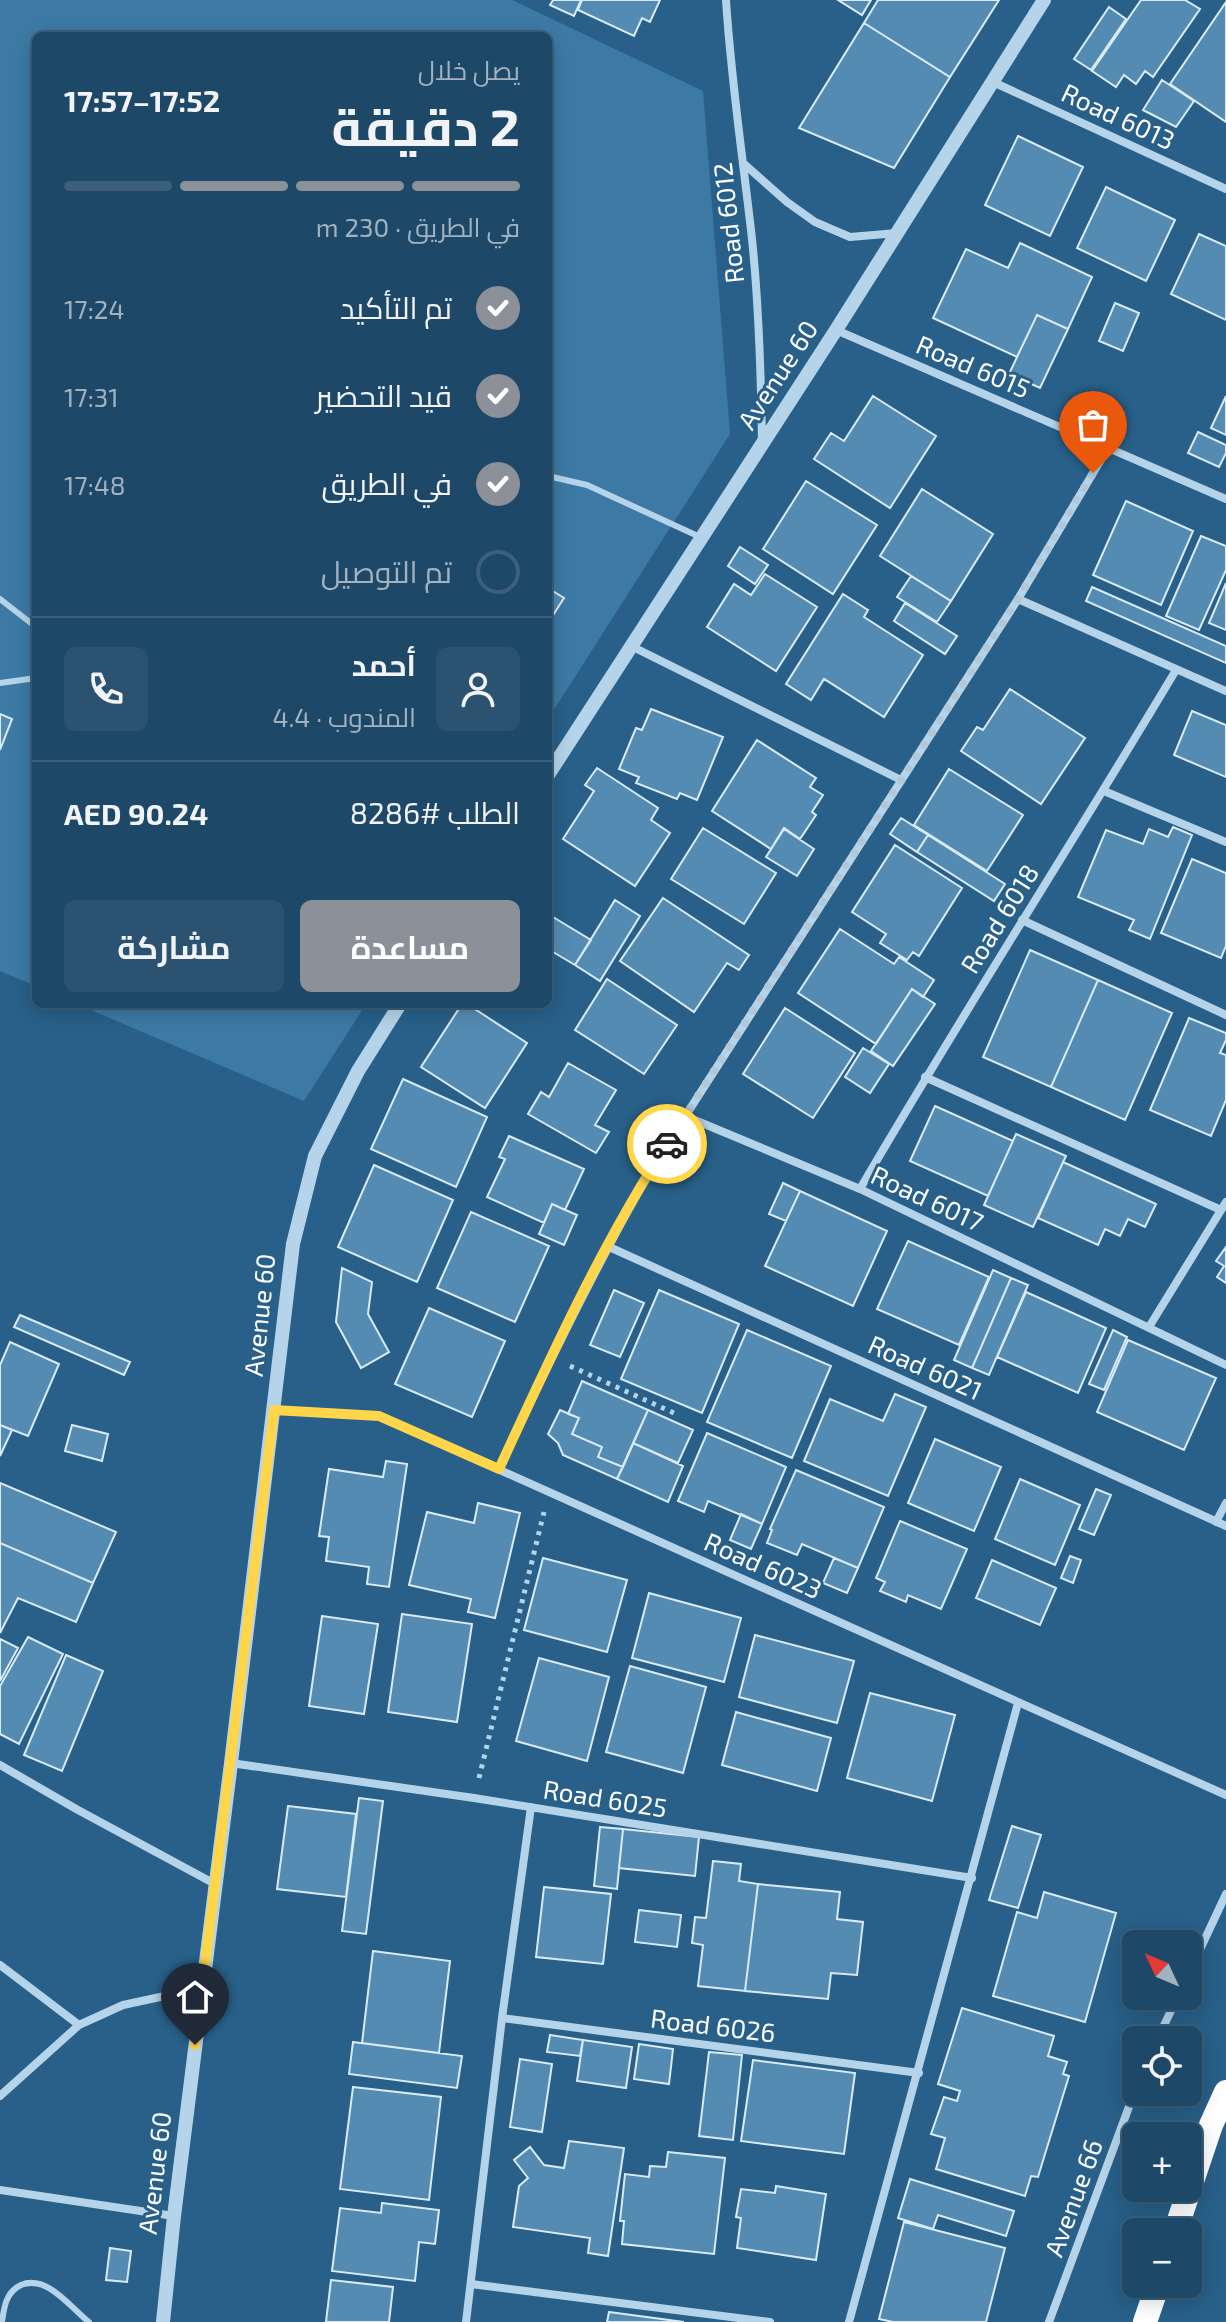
<!DOCTYPE html>
<html lang="ar">
<head>
<meta charset="utf-8">
<style>
	:root { --surface:#1e4867; --page:#2b5270; --text:#f1f3f6; --muted:#a1b2c0; --line:#3c607b; --accent:#8c9099 }
	body { margin:0; font-family:"Exo 2",Cairo,sans-serif; background:var(--page); color:var(--text); direction:rtl; height:100vh; display:flex; flex-direction:column; font-size:30px; white-space:nowrap }
	* { box-sizing:border-box; margin:0 }
	p { font-size:26px; color:var(--muted) }
	.icon { flex:none; width:44px; height:44px; fill:none; stroke:currentColor; stroke-width:2; stroke-linecap:round; stroke-linejoin:round }
	.map { position:relative; flex:1; overflow:hidden; direction:ltr }
	.details { position:absolute; left:32px; top:32px; width:520px; height:976px; display:flex; flex-direction:column; background:var(--surface); border-radius:12px; box-shadow:0 4px 20px #0003,0 0 0 2px var(--line); direction:rtl }
	.details>* { flex:none }
	.needle { width:52px; rotate:314deg }
	.controls { position:absolute; left:1122px; top:1930px; display:grid; gap:16px }
	.controls a { display:grid; place-items:center; width:80px; height:80px; border-radius:12px; background:var(--surface); box-shadow:0 4px 20px #0003,0 0 0 2px var(--line); font-size:40px }
	.pin { position:absolute; display:grid; place-items:center; width:68px; height:68px; color:#fff; margin:-82px -34px; border-radius:50% 50% 50% 0; rotate:-45deg; box-shadow:0 0 8px #0007 }
	.pin .icon { rotate:45deg }
	.courier { position:absolute; display:grid; place-items:center; width:80px; height:80px; margin:-40px; border:6px solid #ffd54a; border-radius:50%; background:#fff; color:#222; box-shadow:0 2px 10px #0007 }
	.summary em { font-style:normal; font-weight:700 }
	.summary div { display:flex; flex-direction:column-reverse }
	.summary { display:flex; align-items:center; justify-content:space-between; height:136px; padding:0 32px }
	h1 { font-size:52px; font-weight:700; line-height:60px }
	.bar { display:grid; grid-template-columns:repeat(4,1fr); gap:12px 8px; align-content:center; height:96px; padding:0 32px }
	.bar i { height:10px; border-radius:6px; background:var(--line) }
	.bar .selected { background:var(--accent) }
	.bar p { grid-column:span 4 }
	.line { display:flex; align-items:center; gap:20px; padding:0 32px; border-top:2px solid var(--line) }
	.line div { flex:1 }
	.round { display:grid; place-items:center; flex:none; width:84px; height:84px; border-radius:12px; background:var(--page) }
	ol { padding:0 32px; list-style:none }
	li { display:flex; align-items:center; gap:24px; height:88px }
	li p { margin-inline-start:auto }
	li .icon { padding:8px; border-radius:50%; background:var(--accent); color:#fff; stroke-width:4 }
	li:last-child { color:var(--muted) }
	li i { width:44px; height:44px; border:4px solid var(--line); border-radius:50% }
	.cta { display:flex; gap:16px; margin-top:auto; padding:16px 32px }
	.cta a { flex:1; height:92px; border-radius:12px; background:var(--accent); color:#fff; font-size:32px; font-weight:700; line-height:92px; text-align:center }
	.cta a+a { background:var(--page); color:var(--text) }
	.map>svg:first-child { display:block }
	.green { fill:#3c7aa5 }
	.building { fill:#548bb2; stroke:#d9ebf7; stroke-width:2 }
	.lines { fill:none; stroke-linecap:round; stroke-linejoin:round }
	.path { stroke:#b5d4e9; stroke-width:5; stroke-dasharray:4 6; stroke-linecap:butt }
	.service { stroke:#b5d4e9; stroke-width:6 }
	.minor { stroke:#b5d4e9; stroke-width:8 }
	.tertiary { stroke:#b5d4e9; stroke-width:14 }
	.motorway { stroke:#fff; stroke-width:24 }
	.done { stroke:#b4c7d6; stroke-width:8; stroke-dasharray:0 14.4 }
	.route { stroke:#ffd54a; stroke-width:10 }
	.labels { text-anchor:middle; stroke-width:6; stroke-linejoin:round; paint-order:stroke }
	.street-label { font-size:26px; fill:#fff; stroke:#286089 }
</style>
</head>
<body>
<div class="map">
<svg width="1226" height="2322" viewBox="0 0 1226 2322">
	<rect width="100%" height="100%" fill="#286089"/>
	<!-- green -->
	<path class="green" d="M0,0H512L703,91L730,434L548,719V36H36V986L0,971Z
		M77,1004H366L304,1101Z"/>
	<!-- building -->
	<path class="building" d="M553,0H581L574,16L550,5Z
		M582,0H660L650,22L642,18L634,36L578,10Z
		M838,0H871L862,15Z
		M878,0H999L950,77L864,23Z
		M1141,0H1185L1200,9L1153,77L1145,71L1136,84L1124,75L1116,87L1092,71Z
		M1226,2V122L1170,84Z
		M1109,7L1126,19L1091,70L1074,59Z
		M864,23L950,77L894,168L799,128Z
		M1162,80L1194,101L1176,127L1143,110Z
		M1018,136L1083,167L1050,236L985,205Z
		M1106,187L1175,220L1146,281L1077,248Z
		M1199,234L1226,246V320L1171,294Z
		M1020,243L1092,277L1068,329L1037,315L1017,357L933,318L966,249L1008,268Z
		M1115,303L1139,313L1123,351L1099,341Z
		M1037,315L1068,329L1040,388L1009,374Z
		M873,396L936,436L890,508L814,459L831,433L844,441Z
		M1226,396V435L1211,428Z
		M1198,432L1226,445V453L1219,467L1188,453Z
		M806,481L877,525L833,594L763,549Z
		M922,489L993,534L951,601L880,556Z
		M1126,501L1193,531L1161,605L1093,575Z
		M1201,536L1226,546V570L1199,630L1166,616Z
		M740,547L768,565L755,584L728,566Z
		M765,574L817,607L776,671L707,627L734,584L751,595Z
		M911,576L951,601L937,622L897,597Z
		M1226,583V630L1209,623Z
		M1092,587L1226,646V663L1086,601Z
		M548,588L564,598L548,623Z
		M843,594L868,610L864,617L923,655L884,717L824,679L811,700L786,684Z
		M905,603L957,636L945,654L894,621Z
		M1010,689L1085,738L1041,804L961,751L977,727L983,730Z
		M651,709L723,737L697,800L680,793L677,799L636,783L639,777L619,769L636,728L642,730Z
		M1192,711L1226,725V777L1174,755Z
		M0,714L12,719L0,750Z
		M757,740L816,778L810,787L823,795L812,812L816,815L800,839L784,828L771,849L712,811Z
		M597,768L658,808L651,820L670,833L635,886L563,839L594,791L585,785Z
		M949,769L1023,815L987,871L914,825Z
		M901,818L928,835L917,852L890,834Z
		M1173,827L1192,835L1150,939L1129,930L1134,920L1078,897L1106,830L1143,844L1149,829L1168,837Z
		M703,828L776,873L744,924L671,879Z
		M784,829L814,849L797,876L766,857Z
		M928,835L1005,884L994,901L917,852Z
		M895,845L962,888L919,956L913,952L907,960L880,943L886,934L852,912Z
		M1192,859L1226,873V946L1221,958L1161,933Z
		M663,898L749,955L739,970L727,963L694,1012L620,961Z
		M615,900L640,916L600,981L575,965Z
		M548,914L591,940L575,965L548,949Z
		M840,929L894,964L899,957L934,980L923,997L912,989L876,1044L798,993Z
		M1030,950L1098,980L1051,1087L983,1057Z
		M607,979L677,1025L644,1074L575,1030Z
		M1098,980L1172,1013L1125,1120L1051,1087Z
		M912,989L935,1004L893,1066L871,1051Z
		M462,1004H467L527,1043L485,1108L421,1067Z
		M785,1008L855,1053L813,1118L743,1074Z
		M1189,1018L1226,1033V1040L1220,1053L1226,1055V1100L1211,1136L1150,1110Z
		M863,1048L889,1064L870,1093L845,1077Z
		M568,1063L616,1090L595,1125L609,1132L596,1153L528,1114L541,1092L549,1097Z
		M403,1079L487,1117L456,1187L371,1149Z
		M935,1106L1013,1141L988,1196L910,1161Z
		M1016,1134L1066,1156L1033,1227L984,1205Z
		M509,1136L584,1169L565,1210L552,1204L544,1223L487,1197L505,1159L499,1157Z
		M1063,1162L1156,1204L1145,1227L1128,1219L1120,1236L1105,1229L1098,1245L1038,1218Z
		M374,1165L453,1200L417,1282L338,1247Z
		M783,1183L800,1191L786,1221L769,1214Z
		M800,1191L887,1231L853,1306L765,1266Z
		M552,1204L577,1215L564,1245L539,1234Z
		M471,1212L549,1246L515,1322L437,1288Z
		M908,1241L989,1277L959,1345L877,1309Z
		M1226,1247V1283L1217,1277L1224,1266L1216,1261Z
		M342,1268L372,1282L368,1314L389,1352L361,1368L336,1322Z
		M993,1270L1011,1278L972,1368L954,1360Z
		M1011,1278L1028,1285L989,1375L972,1368Z
		M614,1290L644,1303L620,1357L590,1345Z
		M659,1290L739,1324L702,1413L621,1379Z
		M1026,1292L1106,1328L1078,1393L997,1357Z
		M429,1308L505,1341L472,1417L395,1384Z
		M20,1315L130,1362L124,1375L14,1327Z
		M747,1330L831,1366L792,1458L707,1422Z
		M1113,1330L1127,1337L1104,1390L1089,1384Z
		M1128,1340L1216,1378L1184,1450L1097,1412Z
		M10,1342L59,1364L28,1436L0,1425V1365Z
		M582,1381L648,1410L623,1467L598,1457L602,1447L572,1434L579,1418L568,1414Z
		M895,1394L926,1407L888,1496L804,1461L830,1399L883,1421Z
		M560,1410L579,1418L572,1434L602,1447L598,1457L623,1467L617,1479L563,1455L558,1443L548,1434Z
		M648,1410L693,1430L678,1463L633,1443Z
		M0,1425L12,1430L0,1456Z
		M72,1425L108,1434L102,1461L65,1451Z
		M707,1433L786,1467L762,1524L708,1501L704,1512L678,1501Z
		M935,1439L1001,1467L974,1531L908,1503Z
		M633,1443L683,1466L668,1502L617,1479Z
		M386,1461L407,1464L389,1587L367,1584L369,1567L326,1561L329,1537L319,1536L329,1469L383,1477Z
		M796,1470L884,1507L858,1568L802,1544L797,1555L767,1543L772,1530L770,1529Z
		M1020,1479L1080,1505L1055,1565L995,1539Z
		M0,1483L116,1532L93,1583L0,1543Z
		M1096,1489L1111,1495L1094,1535L1079,1529Z
		M478,1503L520,1513L495,1618L468,1612L471,1599L409,1585L427,1512L474,1523Z
		M741,1514L762,1524L751,1549L730,1540Z
		M900,1521L967,1549L941,1609L908,1595L906,1602L880,1591L885,1582L876,1578Z
		M0,1543L93,1583L76,1622L18,1598L0,1633Z
		M1070,1556L1081,1560L1073,1583L1061,1578Z
		M543,1558L627,1580L607,1652L524,1630Z
		M834,1558L858,1568L847,1593L823,1583Z
		M992,1560L1056,1588L1040,1625L976,1598Z
		M649,1593L741,1618L724,1682L632,1658Z
		M402,1614L472,1624L457,1722L388,1712Z
		M322,1616L378,1624L364,1714L309,1706Z
		M755,1635L854,1661L837,1723L739,1697Z
		M28,1637L63,1654L19,1744L0,1734V1686Z
		M0,1639L18,1648L0,1681Z
		M66,1655L103,1671L62,1771L24,1755Z
		M539,1658L609,1677L587,1761L516,1741Z
		M630,1666L706,1687L683,1773L606,1752Z
		M870,1693L955,1715L932,1801L847,1778Z
		M736,1712L831,1738L817,1791L722,1765Z
		M359,1798L383,1801L366,1934L342,1931Z
		M288,1806L356,1814L346,1897L277,1889Z
		M1012,1826L1041,1835L1018,1908L989,1900Z
		M600,1827L623,1829L617,1889L594,1886Z
		M623,1829L699,1837L695,1876L619,1868Z
		M713,1861L741,1864L739,1881L758,1884L745,1991L698,1986L703,1945L692,1943L695,1917L706,1918Z
		M758,1884L840,1892L837,1919L863,1922L857,1975L831,1973L828,1999L745,1991Z
		M544,1887L611,1894L603,1964L536,1957Z
		M1044,1892L1116,1913L1085,2022L993,1996L1017,1912L1037,1918Z
		M639,1910L681,1915L677,1947L635,1942Z
		M373,1951L450,1961L439,2053L362,2043Z
		M962,2008L1054,2036L1048,2056L1067,2062L1063,2074L1069,2076L1038,2177L1031,2176L1025,2196L936,2169L945,2138L931,2134L944,2097L957,2101L960,2091L938,2084Z
		M550,2035L583,2040L580,2056L547,2052Z
		M583,2040L632,2047L626,2088L577,2081Z
		M353,2042L462,2056L457,2088L349,2074Z
		M639,2044L673,2049L669,2084L634,2079Z
		M709,2052L742,2055L733,2140L699,2136Z
		M520,2059L552,2064L542,2132L510,2127Z
		M753,2060L855,2073L844,2154L741,2141Z
		M353,2087L441,2097L429,2200L340,2189Z
		M569,2141L624,2148L608,2256L588,2253L590,2238L513,2227L519,2186L528,2178L514,2160L530,2147L544,2165L564,2168Z
		M668,2152L725,2158L714,2254L622,2244L624,2221H620L625,2174L649,2177L650,2166L666,2167Z
		M910,2179L1014,2211L1006,2236L938,2215L933,2229L898,2218Z
		M776,2186L826,2194L816,2260L737,2248L741,2218L736,2217L741,2189L775,2193Z
		M382,2203L439,2210L435,2244L419,2242L415,2281L332,2271L340,2208L381,2213Z
		M904,2222L1005,2248L986,2322H893L879,2319Z
		M110,2248L131,2251L127,2282L106,2280Z
		M331,2280L393,2287L389,2322H326Z
		M609,2312L684,2322H607Z"/>
	<g class="lines">
		<!-- path -->
		<path class="path" d="M570,1366L674,1413
			M479,1778L544,1512"/>
		<!-- service -->
		<path class="service" d="M548,476L587,485L700,537
			M0,599L36,627
			M0,683L36,678
			M2,2322C4,2307 6,2292 21,2285C47,2274 71,2308 89,2322"/>
		<!-- minor -->
		<path class="minor" d="M726,0C731,80 743,159 752,239C759,306 761,373 762,441
			M993,82L1226,189
			M743,163L787,202L815,222L850,237L897,233
			M836,330L1226,499
			M1018,599L1226,691
			M631,646L901,780
			M1104,791L1226,842
			M1022,920L1226,1015
			M925,1077L1221,1210
			M685,1116L860,1189L1226,1365
			M860,1189C962,1014 1072,844 1176,670
			M607,1246L1226,1526
			M1149,1327L1226,1202
			M274,1410L379,1416L1226,1795
			M499,1469C546,1368 595,1268 650,1171L1018,599L1108,448
			M1216,1522L1226,1503
			M231,1763L474,1798L972,1878
			M0,1765L78,1810L215,1884
			M0,1965L79,2025
			M1188,1975L1226,1894
			M502,2018L919,2073
			M1157,2040L1178,1996
			M0,2096L79,2025L123,2005L202,1988
			M0,2190L174,2216
			M471,2284L770,2322
			M466,2322L502,2018L531,1807
			M849,2322L1018,1703
			M1049,2322L1136,2088"/>
		<!-- tertiary -->
		<path class="tertiary" d="M548,775L836,330L1044,0
			M163,2322L174,2216L231,1763L293,1244L315,1156L358,1071L400,1004"/>
		<!-- motorway -->
		<path class="motorway" d="M1175,2232L1211,2125L1226,2092
			M1145,2322L1158,2284"/>
	</g>
	<g class="lines">
		<!-- done -->
		<path class="done" d="M667,1144L1018,599L1093,473"/>
		<!-- route -->
		<path class="route" d="M195,2045L274,1410L379,1416L499,1469C550,1358 601,1246 667,1144"/>
	</g>
	<g class="labels">
		<!-- street labels -->
		<g class="street-label">
			<text transform="translate(1118 117) rotate(25)" y="9">Road 6013</text>
			<text transform="translate(729 223) rotate(-96)" y="9">Road 6012</text>
			<text transform="translate(973 367) rotate(23)" y="9">Road 6015</text>
			<text transform="translate(778 375) rotate(-57)" y="9">Avenue 60</text>
			<text transform="translate(1000 919) rotate(-58)" y="9">Road 6018</text>
			<text transform="translate(927 1199) rotate(25)" y="9">Road 6017</text>
			<text transform="translate(260 1315) rotate(-84)" y="9">Avenue 60</text>
			<text transform="translate(925 1368) rotate(24)" y="9">Road 6021</text>
			<text transform="translate(763 1566) rotate(24)" y="9">Road 6023</text>
			<text transform="translate(605 1799) rotate(9)" y="9">Road 6025</text>
			<text transform="translate(713 2026) rotate(7)" y="9">Road 6026</text>
			<text transform="translate(155 2173) rotate(-83)" y="9">Avenue 60</text>
			<text transform="translate(1074 2198) rotate(-70)" y="9">Avenue 66</text>
		</g>
	</g>
</svg>
<div class="controls">
<a><svg class="needle" viewBox="-14 -14 28 28"><path d="M0-13l5 13h-10z" fill="#e53935"/><path d="M0 13l5-13h-10z" fill="#a1b2c0"/></svg></a>
<a><svg class="icon" aria-label="locate" viewBox="0 0 24 24"><circle cx="12" cy="12" r="6"/><path d="M12 2v4M12 18v4M2 12h4M18 12h4"/></svg></a>
<a>+</a>
<a>−</a>
</div>
<div class="pin" style="left:1093px;top:473px;background:#ea580c"><svg class="icon" aria-label="bag" viewBox="0 0 24 24"><path d="M5 8h14l-1 12H6zM9 8a3 3 0 0 1 6 0"/></svg></div>
<div class="pin" style="left:195px;top:2045px;background:#1f2937"><svg class="icon" aria-label="home" viewBox="0 0 24 24"><path d="M3 11l9-7 9 7M6 9v11h12V9"/></svg></div>
<div class="courier" style="left:667px;top:1144px"><svg class="icon" aria-label="car" viewBox="0 0 24 24"><path d="M5 17H2v-5l4-1 3-4h7l3 4 3 1v5h-3M9 17h6M6 11h13"/><circle cx="7" cy="17" r="2"/><circle cx="17" cy="17" r="2"/></svg></div>
<section class="details">
<div class="summary"><div><h1>2 دقيقة</h1><p>يصل خلال</p></div><em>17:52–17:57</em></div>
<div class="bar"><i class="selected"></i><i class="selected"></i><i class="selected"></i><i></i><p>في الطريق · 230 m</p></div>
<ol>
<li><svg class="icon" aria-label="check" viewBox="0 0 24 24"><path d="M5 12l5 5 9-10"/></svg>تم التأكيد<p>17:24</p></li>
<li><svg class="icon" aria-label="check" viewBox="0 0 24 24"><path d="M5 12l5 5 9-10"/></svg>قيد التحضير<p>17:31</p></li>
<li><svg class="icon" aria-label="check" viewBox="0 0 24 24"><path d="M5 12l5 5 9-10"/></svg>في الطريق<p>17:48</p></li>
<li><i></i>تم التوصيل</li>
</ol>
<div class="line" style="height:144px"><a class="round"><svg class="icon" aria-label="person" viewBox="0 0 24 24"><circle cx="12" cy="8" r="4"/><path d="M4 21q1-7 8-7t8 7"/></svg></a><div><b>أحمد</b><p>المندوب · 4.4</p></div><a class="round"><svg class="icon" aria-label="phone" viewBox="0 0 24 24"><path d="M5 4h4l2 5-3 2q2 4 5 5l2-3 5 2v4C11 20 4 13 5 4z"/></svg></a></div>
<div class="line" style="height:104px"><div>الطلب #8286</div><b>AED 90.24</b></div>
<div class="cta"><a>مساعدة</a><a>مشاركة</a></div>
</section>
</div>
</body>
</html>
